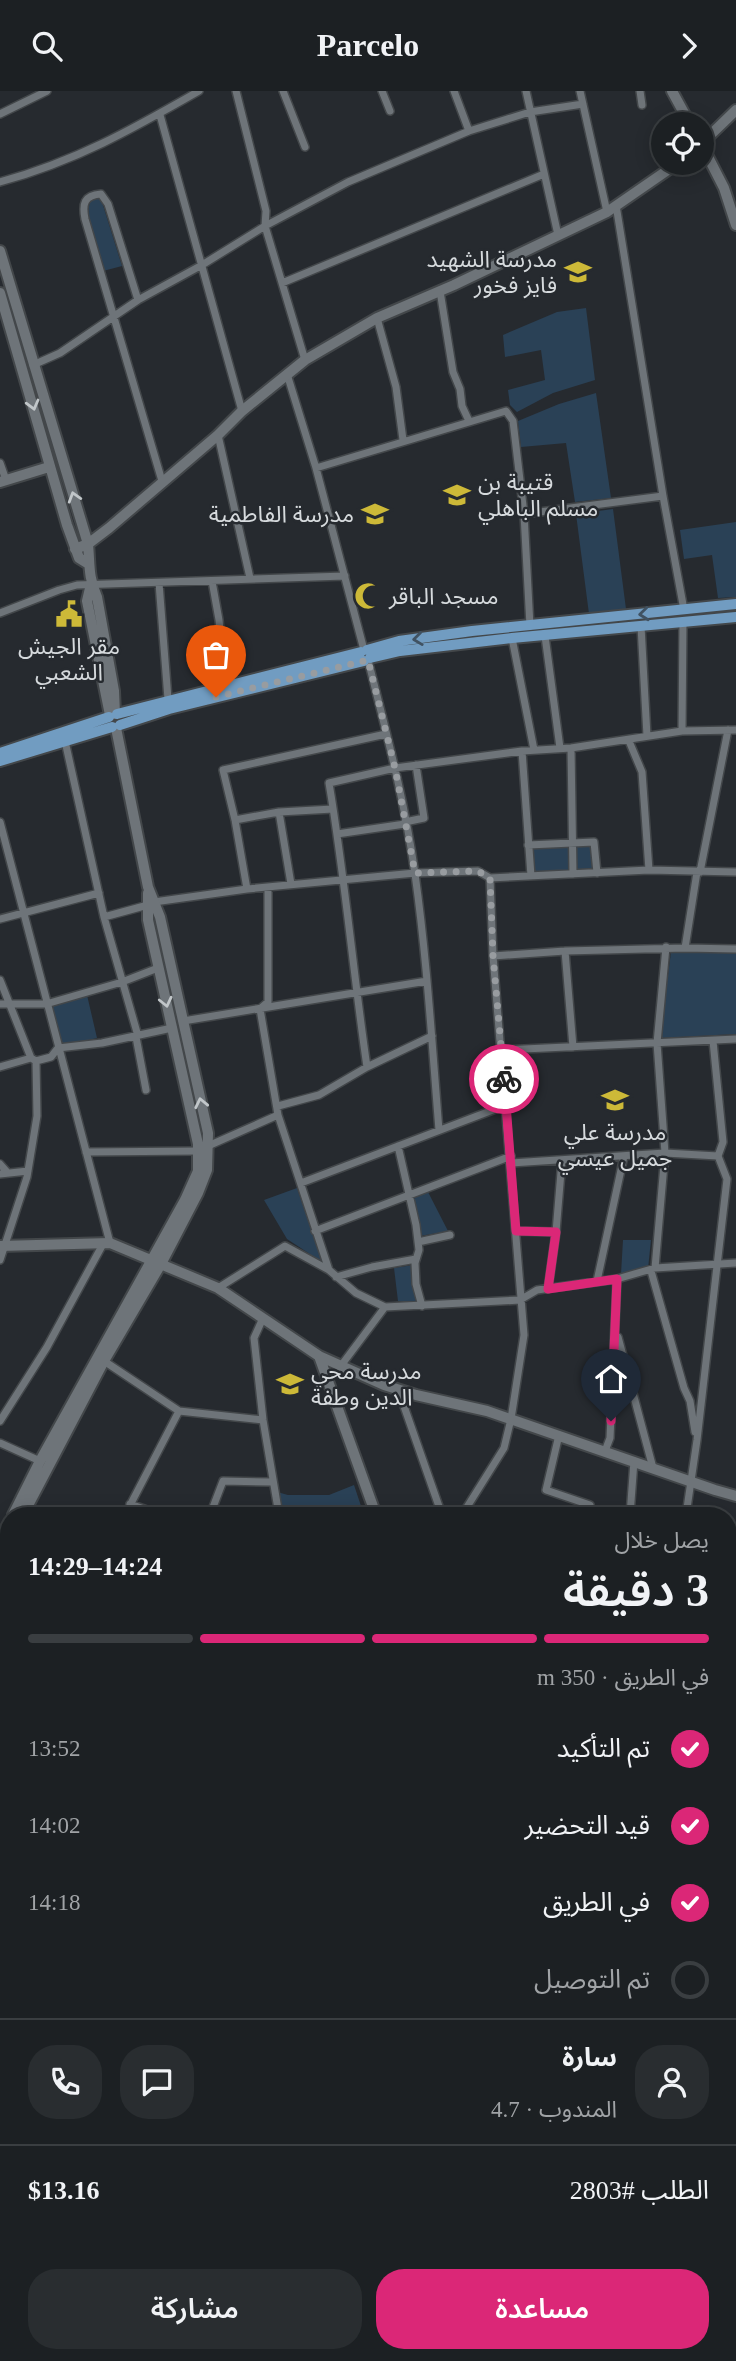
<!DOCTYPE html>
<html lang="ar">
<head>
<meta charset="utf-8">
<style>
	:root { --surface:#1c2023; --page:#292d30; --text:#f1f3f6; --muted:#a0a3a6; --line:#3a3e41; --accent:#db2777 }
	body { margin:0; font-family:"Times New Roman","Noto Sans Arabic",serif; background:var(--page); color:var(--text); direction:rtl; height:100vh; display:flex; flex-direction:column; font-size:26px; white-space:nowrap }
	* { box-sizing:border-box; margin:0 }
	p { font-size:23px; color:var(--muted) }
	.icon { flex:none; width:38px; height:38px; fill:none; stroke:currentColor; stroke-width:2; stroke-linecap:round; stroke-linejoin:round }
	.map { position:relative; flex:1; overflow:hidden; direction:ltr }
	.panel { position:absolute; left:0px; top:1416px; width:737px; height:856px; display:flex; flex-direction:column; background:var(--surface); border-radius:28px 28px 0 0; box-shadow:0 4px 18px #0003,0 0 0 2px var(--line); direction:rtl }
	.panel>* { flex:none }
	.controls { position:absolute; left:651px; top:21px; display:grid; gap:14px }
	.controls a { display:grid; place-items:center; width:63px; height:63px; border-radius:50%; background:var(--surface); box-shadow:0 4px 18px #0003,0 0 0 2px var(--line); font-size:35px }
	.pin { position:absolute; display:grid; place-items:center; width:60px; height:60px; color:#fff; margin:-72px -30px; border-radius:50% 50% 50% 0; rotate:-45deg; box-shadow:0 0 7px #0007 }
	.pin .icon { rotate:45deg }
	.courier { position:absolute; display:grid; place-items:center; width:70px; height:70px; margin:-35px; border:5px solid #db2777; border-radius:50%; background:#fff; color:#222; box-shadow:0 2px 9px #0007 }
	.overview em { font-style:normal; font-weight:600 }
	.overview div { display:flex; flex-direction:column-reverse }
	.overview { display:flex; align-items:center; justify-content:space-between; height:119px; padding:0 28px }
	h1 { font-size:46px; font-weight:600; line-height:52px }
	.bar { display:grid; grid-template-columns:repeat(4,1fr); gap:10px 7px; align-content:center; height:84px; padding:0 28px }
	.bar i { height:9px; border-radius:5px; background:var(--line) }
	.bar .on { background:var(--accent) }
	.bar p { grid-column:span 4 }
	.line { display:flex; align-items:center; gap:18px; padding:0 28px; border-top:2px solid var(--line) }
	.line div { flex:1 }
	.round { display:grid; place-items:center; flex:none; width:74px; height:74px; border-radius:28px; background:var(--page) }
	ol { padding:0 28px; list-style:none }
	li { display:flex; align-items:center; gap:21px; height:77px }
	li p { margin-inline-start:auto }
	li .icon { padding:7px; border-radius:50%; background:var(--accent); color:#fff; stroke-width:4 }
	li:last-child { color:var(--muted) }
	li i { width:38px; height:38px; border:4px solid var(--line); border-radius:50% }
	.button { display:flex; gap:14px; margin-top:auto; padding:14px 28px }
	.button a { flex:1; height:80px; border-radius:28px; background:var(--accent); color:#fff; font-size:28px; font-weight:600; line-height:80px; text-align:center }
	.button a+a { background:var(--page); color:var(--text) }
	header { display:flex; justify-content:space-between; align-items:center; height:91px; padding:0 28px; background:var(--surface); font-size:32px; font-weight:600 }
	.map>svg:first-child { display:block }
	.green { fill:#2a4156 }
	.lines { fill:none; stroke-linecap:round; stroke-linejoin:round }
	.street-casing { stroke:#43474a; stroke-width:10 }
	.secondary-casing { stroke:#43474a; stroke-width:14 }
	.primary-casing { stroke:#43474a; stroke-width:14 }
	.street { stroke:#6e7479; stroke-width:7 }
	.secondary { stroke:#6e7479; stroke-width:10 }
	.primary { stroke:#719cc1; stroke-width:10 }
	.oneway { stroke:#c1c6c9 }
	.oneway2 { stroke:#405262 }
	.done { stroke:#989ca0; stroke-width:7; stroke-dasharray:0 12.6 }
	.route { stroke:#db2777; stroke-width:9 }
	.labels { text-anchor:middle; stroke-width:5; stroke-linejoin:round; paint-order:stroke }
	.poi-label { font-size:23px; fill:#d6dadd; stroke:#262a2f; text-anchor:start }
</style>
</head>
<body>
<header><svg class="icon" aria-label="forward" viewBox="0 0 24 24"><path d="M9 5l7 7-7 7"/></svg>Parcelo<svg class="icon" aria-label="search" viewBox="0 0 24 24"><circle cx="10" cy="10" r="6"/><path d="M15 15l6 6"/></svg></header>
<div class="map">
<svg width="736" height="2270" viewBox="0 0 736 2270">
	<rect width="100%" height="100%" fill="#262a2f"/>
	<!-- green -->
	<path class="green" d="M98,107L102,111L122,175L103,180C98,163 81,122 92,108Z
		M586,217L595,289L553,302L517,321L510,314L508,299L545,289L541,259L505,266L503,244L557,221Z
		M596,302L611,407L575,411L566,352L521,356L518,330L559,313Z
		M613,418L626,518L589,523L576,423Z
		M736,431V506L718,507L712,464L684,468L680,439Z
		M569,754L570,779L532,781L531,756Z
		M594,754L595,778L577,779L576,755Z
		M671,861L736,862V943L660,947Z
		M87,904L97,947L59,956L49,913Z
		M297,1097L322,1171L287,1148L264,1109Z
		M428,1101L448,1140L420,1145L414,1107Z
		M623,1149H651L648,1178L621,1183Z
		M413,1174L416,1212L398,1210L394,1177Z
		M354,1394L364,1424H285L277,1401L288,1404H329Z"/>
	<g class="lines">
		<defs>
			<path id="street" d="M236,0L266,120L265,135L305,269
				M283,0L305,56
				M382,0L390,20
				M454,0L469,40
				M526,0L558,144
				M580,0L607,121
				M640,0L642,14
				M0,23L47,0
				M160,24L242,320
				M0,91C76,70 131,39 199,0
				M616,114L663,405L684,519
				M282,192L544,83
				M440,200L453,281L460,298L462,315L469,330
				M138,209L108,113L101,103C84,104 82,113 85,128L162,390
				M377,227L396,296L403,349
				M33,274L60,262L138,209L202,174L265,135L348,91L469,40L530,21L583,13
				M287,283L316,377L364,559
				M218,344L250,487
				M0,372L6,389
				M316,377L506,320L513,330L524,423L530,535
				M524,423L663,405
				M212,490L219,529L226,595
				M159,492L168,608
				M0,522L59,499L77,494L345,485
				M641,535L647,645
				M545,545L560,657
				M512,547L534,659
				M368,569C386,640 405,711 415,783C427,868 432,954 439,1039
				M682,640L683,530
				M65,650L104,826L138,945
				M629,650L642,681L649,779
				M571,657L573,783
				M522,660L531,785
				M235,729L279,721
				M0,731L110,1152
				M405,731L424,727L416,674
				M337,743L405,733
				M528,754L594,751L597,782
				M697,781L685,857L736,858
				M700,781L728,639
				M291,793L279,721L333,718
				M268,797V911L260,918L278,1024L329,1179
				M247,798L235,729L223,679L386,643
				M154,811L247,798L415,782L478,780L490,787L649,779L736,781
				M104,826L148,814
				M0,828L99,802
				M565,860L573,956
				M493,865L565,860L685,857
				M0,889L31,967L36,970
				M0,913H46L122,891L158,877
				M183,930L427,890
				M136,946L146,999
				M713,950L723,1051L718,1065
				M502,959L736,948
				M0,976L31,967
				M367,976C353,881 345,786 329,692L395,677L522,660L571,657L682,640L736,639
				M278,1015L319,1004L367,976L432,945
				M208,1055L278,1024
				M398,1055L416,1134L419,1159L415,1172L416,1193L422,1215
				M86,1061L199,1060
				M511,1072L665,1062L718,1065L727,1088L697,1349L686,1424
				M0,1073L8,1082
				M0,1083L28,1080
				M301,1092L506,1014
				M315,1140L511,1065
				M516,1140L556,1141L548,1198
				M556,1141L562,1069
				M418,1151L450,1144
				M0,1169L27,1086L37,1025L36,970L51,966L58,957L102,952L172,937
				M655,1177L665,1062L657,952L666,856
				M651,1180L684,1297L690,1310L695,1341
				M336,1186L372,1176L416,1168
				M597,1190L624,1065
				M218,1197L285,1155L329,1179L356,1202L385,1216L520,1209L537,1199L617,1188L655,1177L736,1172
				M263,1227L254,1247L263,1329L279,1424
				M618,1246L653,1377
				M101,1268L179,1320L263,1329
				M340,1276L385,1216
				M398,1298L442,1424
				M0,1330L47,1256L103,1153
				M559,1344L546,1399L590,1414L586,1424
				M0,1352L40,1370
				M605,1360L610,1347L617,1188
				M130,1413L161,1424
				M125,1424L179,1320
				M210,1424L223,1390L272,1391
				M462,1424L504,1357L511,1328L524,1244L493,865L490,787
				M630,1424L634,1370
				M0,1523L9,1480
				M0,1574L9,1569
				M4,1662L9,1676
				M1,1989L4,2031
				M1,2229L9,2250
				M728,2257L736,2256
				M0,2259L9,2257
				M13,2263L16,2270
				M314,2263L317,2270
				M111,2270L120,2267
				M235,2270L288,2263
				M616,2270L693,2263"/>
			<path id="secondary" d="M672,0L690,33
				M702,52L736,19
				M702,54L724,97L736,134
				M0,160L88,453C90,474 88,486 97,506L114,600L115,623
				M0,202L67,434L79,467L87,472
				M0,391L49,376
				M75,458L88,453L109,437L218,344L242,320L305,269L377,227L454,194L607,121L678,72
				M91,493L87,510L110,624
				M0,1155L110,1152L218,1197L319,1265L376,1424
				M319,1265L384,1294L416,1304L487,1320L715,1399L736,1405
				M13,1424L40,1370L185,1109L198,1080V1053L148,829V802
				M23,1424L104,1270L161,1173L198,1102L207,1079L208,1042L160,826L148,796L116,637
				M0,1446L9,1433
				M0,1464L9,1451
				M728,1654L736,1641
				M0,1812L9,1831
				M0,1835L9,1855
				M0,2067L9,2064
				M0,2090L9,2087
				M728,2182L736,2191
				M202,2263L205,2270
				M213,2263L217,2270"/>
			<path id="primary" d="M367,559L399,550L472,540L736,513
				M370,567L400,560L512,547L736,526
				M117,623L361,561
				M120,634L169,618L364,570
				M0,662L109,626
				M0,670L112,636"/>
		</defs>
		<!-- street casing -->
		<use href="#street" class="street-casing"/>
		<!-- secondary casing -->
		<use href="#secondary" class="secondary-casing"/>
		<!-- primary casing -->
		<use href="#primary" class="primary-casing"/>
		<!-- street -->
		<use href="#street" class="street"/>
		<!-- secondary -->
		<use href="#secondary" class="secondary"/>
		<!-- primary -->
		<use href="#primary" class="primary"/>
	</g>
	<!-- one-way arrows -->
	<defs><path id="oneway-chevron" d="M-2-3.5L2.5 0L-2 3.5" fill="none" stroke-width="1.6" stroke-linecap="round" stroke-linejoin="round" transform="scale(1.75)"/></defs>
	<g class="oneway">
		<use href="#oneway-chevron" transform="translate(33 314) rotate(75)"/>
		<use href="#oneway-chevron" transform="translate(74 406) rotate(-107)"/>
		<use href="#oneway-chevron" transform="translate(166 911) rotate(77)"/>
		<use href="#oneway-chevron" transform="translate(201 1012) rotate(-102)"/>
	</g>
	<g class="oneway2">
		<use href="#oneway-chevron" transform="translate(644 523) rotate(174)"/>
		<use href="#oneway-chevron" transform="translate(418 548) rotate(173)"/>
	</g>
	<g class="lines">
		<!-- done -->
		<path class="done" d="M216,606L368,569L395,677L415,782L478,780L490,787L493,865L504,988"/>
		<!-- route -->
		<path class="route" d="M504,988L516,1140L556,1141L548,1198L617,1188L611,1330"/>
	</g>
	<!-- icons -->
	<defs>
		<symbol id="school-bare" viewBox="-9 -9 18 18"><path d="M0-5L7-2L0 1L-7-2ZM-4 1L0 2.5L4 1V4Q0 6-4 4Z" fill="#cdb938" stroke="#262a2f" stroke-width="2.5" paint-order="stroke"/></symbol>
		<symbol id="mosque-bare" viewBox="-9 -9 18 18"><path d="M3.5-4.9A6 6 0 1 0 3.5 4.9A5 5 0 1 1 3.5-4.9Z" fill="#cdb938" stroke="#262a2f" stroke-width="2.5" paint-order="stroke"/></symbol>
		<symbol id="civic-bare" viewBox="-9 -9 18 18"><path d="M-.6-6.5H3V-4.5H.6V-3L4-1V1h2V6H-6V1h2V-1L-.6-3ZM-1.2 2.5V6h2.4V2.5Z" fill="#cdb938" stroke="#262a2f" stroke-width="2.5" paint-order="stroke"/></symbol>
	</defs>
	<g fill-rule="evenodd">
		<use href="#school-bare" x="559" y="162" width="38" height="38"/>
		<use href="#school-bare" x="438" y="385" width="38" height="38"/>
		<use href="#school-bare" x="356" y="404" width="38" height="38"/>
		<use href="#mosque-bare" x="349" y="486" width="38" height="38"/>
		<use href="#civic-bare" x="50" y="504" width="38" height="38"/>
		<use href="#school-bare" x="596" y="990" width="38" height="38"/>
		<use href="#school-bare" x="271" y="1274" width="38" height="38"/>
	</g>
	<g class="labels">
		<!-- poi labels -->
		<g class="poi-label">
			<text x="557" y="176" text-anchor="end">مدرسة الشهيد<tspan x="557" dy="26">فايز فخور</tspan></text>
			<text x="478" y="399">قتيبة بن<tspan x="478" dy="26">مسلم الباهلي</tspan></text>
			<text x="354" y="431" text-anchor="end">مدرسة الفاطمية</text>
			<text x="389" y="513">مسجد الباقر</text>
			<text x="69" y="563" text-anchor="middle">مقر الجيش<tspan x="69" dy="26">الشعبي</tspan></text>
			<text x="615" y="1049" text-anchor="middle">مدرسة علي<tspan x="615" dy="26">جميل عيسي</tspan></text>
			<text x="311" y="1288">مدرسة محي<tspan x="311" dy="26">الدين وطفة</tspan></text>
		</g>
	</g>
</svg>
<div class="controls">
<a><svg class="icon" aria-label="locate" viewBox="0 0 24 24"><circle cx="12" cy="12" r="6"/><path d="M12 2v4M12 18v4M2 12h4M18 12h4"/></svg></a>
</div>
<div class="pin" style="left:216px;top:606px;background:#ea580c"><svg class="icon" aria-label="bag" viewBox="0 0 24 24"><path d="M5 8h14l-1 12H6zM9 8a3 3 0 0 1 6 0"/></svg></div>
<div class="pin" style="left:611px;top:1330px;background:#1f2937"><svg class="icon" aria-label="home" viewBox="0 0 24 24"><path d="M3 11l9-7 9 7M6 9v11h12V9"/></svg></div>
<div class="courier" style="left:504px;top:988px"><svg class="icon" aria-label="bike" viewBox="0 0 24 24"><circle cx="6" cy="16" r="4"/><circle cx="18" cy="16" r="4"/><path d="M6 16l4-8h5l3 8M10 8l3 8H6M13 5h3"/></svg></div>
<section class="panel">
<div class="overview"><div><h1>3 دقيقة</h1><p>يصل خلال</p></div><em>14:24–14:29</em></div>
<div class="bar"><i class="on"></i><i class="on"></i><i class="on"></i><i></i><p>في الطريق · 350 m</p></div>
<ol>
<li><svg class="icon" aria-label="check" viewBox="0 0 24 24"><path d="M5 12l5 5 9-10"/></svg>تم التأكيد<p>13:52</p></li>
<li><svg class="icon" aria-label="check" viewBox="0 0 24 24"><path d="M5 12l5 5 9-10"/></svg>قيد التحضير<p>14:02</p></li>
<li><svg class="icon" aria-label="check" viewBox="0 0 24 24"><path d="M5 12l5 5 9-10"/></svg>في الطريق<p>14:18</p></li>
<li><i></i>تم التوصيل</li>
</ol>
<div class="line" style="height:126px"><a class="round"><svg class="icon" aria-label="person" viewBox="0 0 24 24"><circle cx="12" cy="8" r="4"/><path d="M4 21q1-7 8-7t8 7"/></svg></a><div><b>سارة</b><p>المندوب · 4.7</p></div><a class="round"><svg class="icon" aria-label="chat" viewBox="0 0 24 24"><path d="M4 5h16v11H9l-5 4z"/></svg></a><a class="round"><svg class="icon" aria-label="phone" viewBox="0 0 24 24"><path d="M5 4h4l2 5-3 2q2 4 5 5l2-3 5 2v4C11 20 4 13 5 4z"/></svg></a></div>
<div class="line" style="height:91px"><div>الطلب #2803</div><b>$13.16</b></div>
<div class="button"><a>مساعدة</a><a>مشاركة</a></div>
</section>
</div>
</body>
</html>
